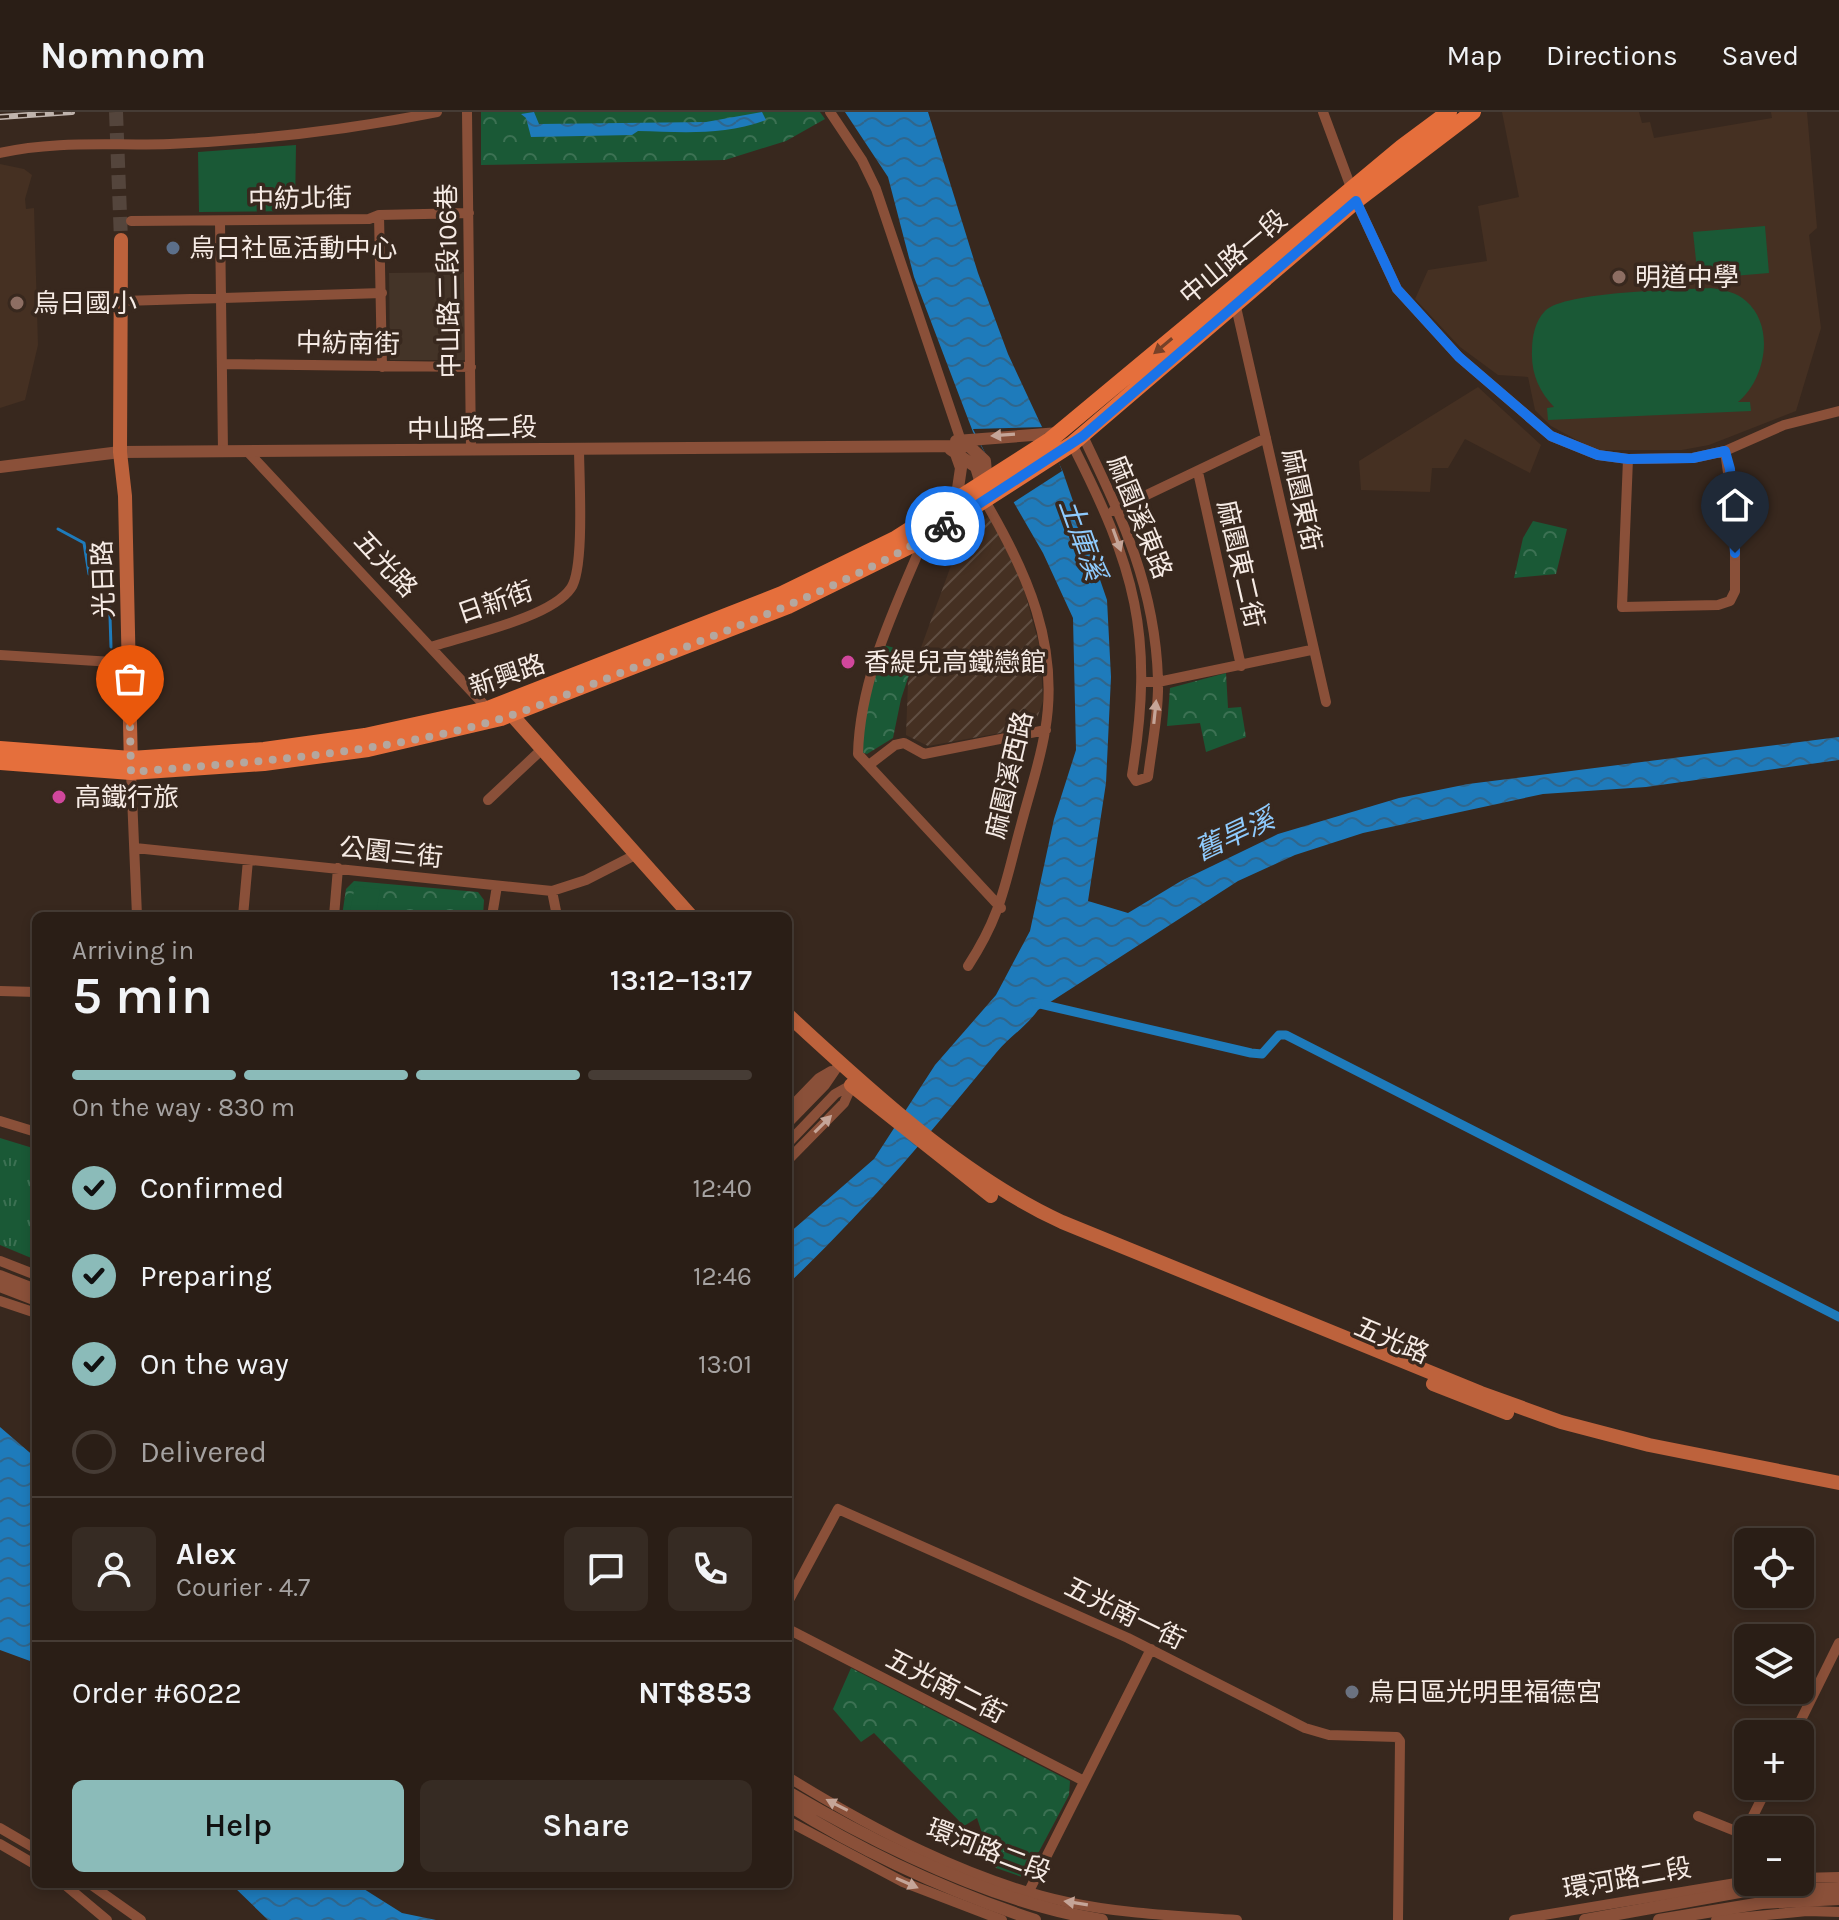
<!DOCTYPE html>
<html lang="en">
<head>
<meta charset="utf-8">
<style>
	:root { --surface:#2a1e16; --page:#362b23; --text:#f1f3f6; --muted:#a5a2a1; --line:#463c35; --accent:#8bbbb9 }
	body { margin:0; font-family:Karla,"Noto Sans TC",sans-serif; background:var(--page); color:var(--text); height:100vh; display:flex; flex-direction:column; font-size:30px; white-space:nowrap }
	* { box-sizing:border-box; margin:0 }
	p { font-size:26px; color:var(--muted) }
	.icon { flex:none; width:44px; height:44px; fill:none; stroke:currentColor; stroke-width:2; stroke-linecap:round; stroke-linejoin:round }
	.map { position:relative; flex:1; overflow:hidden }
	.drawer { position:absolute; left:32px; top:800px; width:760px; height:976px; display:flex; flex-direction:column; background:var(--surface); border-radius:12px; box-shadow:0 4px 12px #0003,0 0 0 2px var(--line) }
	.drawer>* { flex:none }
	.buttons { position:absolute; left:1734px; top:1416px; display:grid; gap:16px }
	.buttons a { display:grid; place-items:center; width:80px; height:80px; border-radius:12px; background:var(--surface); box-shadow:0 4px 12px #0003,0 0 0 2px var(--line); font-size:40px }
	.pin { position:absolute; display:grid; place-items:center; width:68px; height:68px; color:#fff; margin:-82px -34px; border-radius:50% 50% 50% 0; rotate:-45deg; box-shadow:0 0 8px #0007 }
	.pin .icon { rotate:45deg }
	.courier { position:absolute; display:grid; place-items:center; width:80px; height:80px; margin:-40px; border:6px solid #1a73e8; border-radius:50%; background:#fff; color:#222; box-shadow:0 2px 10px #0007 }
	.headline em { font-style:normal; font-weight:600 }
	.headline div { display:flex; flex-direction:column-reverse }
	.headline { display:flex; align-items:center; justify-content:space-between; height:136px; padding:0 40px }
	h1 { font-size:52px; font-weight:600; line-height:60px }
	.bar { display:grid; grid-template-columns:repeat(4,1fr); gap:12px 8px; align-content:center; height:96px; padding:0 40px }
	.bar i { height:10px; border-radius:6px; background:var(--line) }
	.bar .selected { background:var(--accent) }
	.bar p { grid-column:span 4 }
	.line { display:flex; align-items:center; gap:20px; padding:0 40px; border-top:2px solid var(--line) }
	.line div { flex:1 }
	.round { display:grid; place-items:center; flex:none; width:84px; height:84px; border-radius:12px; background:var(--page) }
	ol { padding:0 40px; list-style:none }
	li { display:flex; align-items:center; gap:24px; height:88px }
	li p { margin-inline-start:auto }
	li .icon { padding:8px; border-radius:50%; background:var(--accent); color:#111; stroke-width:4 }
	li:last-child { color:var(--muted) }
	li i { width:44px; height:44px; border:4px solid var(--line); border-radius:50% }
	.action { display:flex; gap:16px; margin-top:auto; padding:16px 40px }
	.action a { flex:1; height:92px; border-radius:12px; background:var(--accent); color:#111; font-size:32px; font-weight:600; line-height:92px; text-align:center }
	.action a+a { background:var(--page); color:var(--text) }
	header { display:flex; align-items:center; gap:48px; box-sizing:border-box; height:112px; padding:0 40px; background:var(--surface); border-bottom:2px solid var(--line) }
	header strong { font-size:38px }
	nav { display:flex; gap:44px; margin-inline-start:auto; font-size:28px }
	.map>svg:first-child { display:block }
	.commercial { fill:#443428 }
	.industrial { fill:url(#industrial-furrows) }
	.built { fill:#453022 }
	.grass { fill:url(#grass-tufts) }
	.park { fill:url(#park-crowns) }
	.garden { fill:#1a5936 }
	.water { fill:url(#water-waves) }
	.pier { fill:#38281e }
	.lines { fill:none; stroke-linecap:round; stroke-linejoin:round }
	.stream { stroke:#1e7bbb; stroke-width:3 }
	.canal { stroke:#1e7bbb; stroke-width:9 }
	.secondary-tunnel { stroke:#54453c; stroke-width:14; stroke-dasharray:14 7; stroke-linecap:butt }
	.minor { stroke:#8a5039; stroke-width:10 }
	.tertiary { stroke:#8a5039; stroke-width:12 }
	.secondary { stroke:#bd623c; stroke-width:14 }
	.primary { stroke:#e56f3c; stroke-width:16 }
	.rail-casing { stroke:#bfb3ac; stroke-width:6 }
	.rail { stroke:#38281e; stroke-width:3; stroke-dasharray:9; stroke-linecap:butt }
	.oneway { fill:#754128 }
	.oneway2 { fill:#c5a598 }
	.done { stroke:#b4a79f; stroke-width:8; stroke-dasharray:0 14.4 }
	.route { stroke:#1a73e8; stroke-width:10 }
	.service-dot { fill:#5c6f8a; stroke:#38281e; stroke-width:3 }
	.education-dot { fill:#8d6e63; stroke:#38281e; stroke-width:3 }
	.hotel-dot { fill:#d1479c; stroke:#38281e; stroke-width:3 }
	.worship-dot { fill:#6b7280; stroke:#38281e; stroke-width:3 }
	.labels { text-anchor:middle; stroke-width:7; stroke-linejoin:round; paint-order:stroke }
	.street-label { font-size:26px; fill:#f6ebe5; stroke:#38281e }
	.poi-label { font-size:26px; fill:#f6ebe5; stroke:#38281e; text-anchor:start }
	.water-label { font-size:28px; font-style:italic; fill:#8fcbfe; stroke:#38281e }
</style>
</head>
<body>
<header>
<strong>Nomnom</strong>
<nav><a>Map</a><a>Directions</a><a>Saved</a></nav>
</header>
<div class="map">
<svg width="1839" height="1808" viewBox="0 0 1839 1808">
	<defs>
		<pattern id="industrial-furrows" width="10" height="10" patternUnits="userSpaceOnUse" patternTransform="scale(2)"><rect width="10" height="10" fill="#453022"/><path d="M-1 1l2-2M0 10L10 0M9 11l2-2" fill="none" stroke="#604e42"/></pattern>
		<pattern id="grass-tufts" width="24" height="20" patternUnits="userSpaceOnUse" patternTransform="scale(2)"><rect width="24" height="20" fill="#1a5936"/><path d="M3 7l-1-3M5 7V3M7 7l1-3M15 17l-1-3M17 17v-4M19 17l1-3" fill="none" stroke="#3c7153"/></pattern>
		<pattern id="park-crowns" width="20" height="18" patternUnits="userSpaceOnUse" patternTransform="scale(2)"><rect width="20" height="18" fill="#1a5936"/><path d="M2 6a3 3 0 1 1 6 0M12 15a3 3 0 1 1 6 0" fill="none" stroke="#3c7153"/></pattern>
		<pattern id="water-waves" width="16" height="10" patternUnits="userSpaceOnUse" patternTransform="scale(2)"><rect width="16" height="10" fill="#1e7bbb"/><path d="M0 5q4-4 8 0t8 0" fill="none" stroke="#30668c"/></pattern>
	</defs>
	<rect width="100%" height="100%" fill="#38281e"/>
	<!-- commercial -->
	<path class="commercial" d="M464,160L465,248H390L389,161Z"/>
	<!-- industrial -->
	<path class="industrial" d="M990,404L1022,470L1040,536L1043,589L1034,615L928,634L906,623L908,571L963,421Z"/>
	<!-- built -->
	<path class="built" d="M1502,0H1639L1642,11L1650,10L1654,26L1772,6L1771,0H1807L1817,116L1809,123L1821,216L1796,299L1709,333L1682,338H1595L1551,314L1535,298L1528,265L1498,263L1460,235L1415,187L1428,158L1487,149L1478,94L1519,85Z
		M0,52L24,57L32,63L25,87L26,97L34,96L38,233L25,288L0,296Z
		M1478,275L1541,333L1530,361L1465,327L1448,356H1432L1430,380L1361,378L1359,349Z"/>
	<!-- grass -->
	<path class="grass" d="M0,1026L36,1037V1148L0,1133Z"/>
	<!-- park -->
	<path class="park" d="M481,0H820L825,7L786,29L725,48L481,53Z
		M1533,409L1567,417L1556,462L1514,466L1523,426Z
		M884,533L916,542L901,587L893,626L867,642L861,640V616Z
		M1226,561L1228,596L1241,595L1246,625L1206,640L1200,611L1167,614L1170,576Z
		M354,769L478,780L484,788L483,804H342L346,777Z
		M851,1556L1070,1669L1069,1683L1025,1766L996,1756L992,1751L977,1706L964,1714L874,1621L861,1630L833,1597Z"/>
	<!-- garden -->
	<path class="garden" d="M296,33L295,99L199,100L198,40Z
		M1765,114L1769,161L1698,167L1693,120Z
		M1711,176C1723,178 1737,180 1746,189C1776,215 1765,268 1738,290H1750L1751,299L1548,308L1547,296L1554,295C1539,279 1531,261 1532,239C1532,225 1535,209 1545,199C1565,179 1679,178 1711,176Z
		M355,774L380,777L376,804H349Z"/>
	<!-- water -->
	<path class="water" d="M534,0L539,12L706,10L762,0L766,8C723,24 681,20 638,19L632,23L531,25L526,6L521,2Z
		M845,0H928L978,161L1008,242L1063,360L1107,488L1111,565L1106,671L1088,789L1128,801L1181,769L1278,722L1399,686L1468,672L1839,625V648L1646,675L1543,682L1363,721L1295,743L1238,769L1038,898C1025,916 1009,925 996,941C930,1022 864,1100 788,1172V1122L874,1047L935,953L996,883L1030,819L1054,707L1076,638L1073,506L1043,441L973,320L914,165L888,65Z
		M0,1315L36,1346V1556L30,1549L0,1538Z
		M231,1772H356L402,1801L436,1808H268Z"/>
	<!-- pier -->
	<path class="pier" d="M1046,315L1062,359L1011,392L973,317Z"/>
	<g class="lines">
		<!-- stream -->
		<path class="stream" d="M58,417L84,431L89,462L109,474L111,535"/>
		<!-- canal -->
		<path class="canal" d="M1036,891L1251,941L1262,942L1279,923H1286L1839,1205"/>
		<!-- secondary-tunnel -->
		<path class="secondary-tunnel" d="M116,0L121,128"/>
		<!-- minor -->
		<path class="minor" d="M467,0L471,338
			M830,0L862,48L876,77L960,326
			M1323,0L1356,89L1397,177L1459,245L1551,324L1598,343L1628,347L1693,346L1725,339L1784,313L1839,299
			M0,41C55,28 114,34 170,32C261,28 349,18 437,0
			M379,103L382,255
			M131,109L369,107L379,103L469,101
			M220,110L223,340
			M123,189L382,181
			M1236,195L1326,590
			M223,252L471,255
			M1072,332C1135,456 1155,522 1132,663L1136,669L1148,665C1152,633 1159,599 1158,567C1155,474 1122,406 1083,324
			M249,341L488,597
			M1628,347L1622,495L1718,493L1730,489L1735,479V411L1725,339
			M1198,360L1241,554
			M1113,399L1266,326
			M924,427C895,496 860,566 858,642L1001,796
			M431,535C466,523 551,506 571,476C585,456 579,364 579,336
			M0,543L129,551
			M1142,570H1158L1311,538
			M869,653L895,633L904,631L924,642L1046,618
			M131,660L137,804
			M488,688L537,642
			M135,736L552,779L586,768L635,743
			M552,779L557,804
			M243,804L248,748
			M334,804L338,756
			M492,804L497,774
			M968,854C1002,802 1005,771 1021,713C1029,682 1040,650 1045,619C1060,534 1027,460 985,389
			M0,879L36,880
			M788,998L819,966L831,959
			M0,1009L36,1020
			M788,1011L825,973L840,951
			M788,1031L835,982L851,973
			M788,1048L844,991L852,973
			M0,1149L36,1163
			M0,1189L36,1201
			M788,1490L838,1397L1128,1526L1305,1616L1329,1623L1397,1625L1400,1629L1398,1808
			M788,1517L1084,1669
			M1794,1622L1839,1531
			M788,1665C872,1717 970,1769 1067,1790C1122,1802 1181,1804 1237,1808
			M1698,1704L1733,1718L1747,1716L1768,1674
			M788,1709L903,1770L1002,1808
			M0,1716L36,1737
			M0,1732L36,1753
			M1800,1766L1839,1765
			M64,1772L107,1808
			M90,1772L141,1808
			M1026,1785L1151,1537
			M1514,1808L1748,1769
			M1716,1808L1807,1799L1839,1800"/>
		<!-- tertiary -->
		<path class="tertiary" d="M956,329L1059,321
			M950,337L976,355L982,375
			M955,339L961,356L956,390
			M0,355L120,340L969,334L985,349L987,372
			M0,1164L36,1178
			M0,1174L36,1188
			M788,1680C880,1734 996,1791 1102,1808
			M788,1693C866,1742 948,1779 1035,1808
			M1585,1808L1745,1779L1839,1776
			M1659,1808L1762,1791L1839,1787"/>
		<!-- secondary -->
		<path class="secondary" d="M121,128L120,340L125,384L131,655
			M502,600L511,602L691,804
			M788,903C869,978 962,1064 1062,1110L1481,1281L1561,1310L1649,1333L1839,1371
			M851,973L991,1084
			M1433,1272L1507,1301"/>
		<!-- primary -->
		<path class="primary" d="M0,637L131,647L264,638L365,624L488,597L782,482L895,427L1050,328L1402,35L1449,0
			M0,650L131,660L264,651L368,637L501,606L788,494L924,427L1072,332L1356,89L1473,0"/>
		<defs>
			<path id="rail" d="M0,5L72,0"/>
		</defs>
		<!-- rail casing -->
		<use href="#rail" class="rail-casing"/>
		<!-- rail -->
		<use href="#rail" class="rail"/>
	</g>
	<!-- one-way arrows -->
	<defs><path id="oneway-solid" d="M-6-.8H1V-3.2L6.5 0L1 3.2V.8H-6Z" transform="scale(2)"/></defs>
	<use class="oneway" href="#oneway-solid" transform="translate(1163 234) rotate(140)"/>
	<g class="oneway2">
		<use href="#oneway-solid" transform="translate(1003 323) rotate(176)"/>
		<use href="#oneway-solid" transform="translate(1117 428) rotate(70)"/>
		<use href="#oneway-solid" transform="translate(1155 600) rotate(-84)"/>
		<use href="#oneway-solid" transform="translate(823 1012) rotate(-45)"/>
		<use href="#oneway-solid" transform="translate(837 1693) rotate(-153)"/>
		<use href="#oneway-solid" transform="translate(907 1771) rotate(24)"/>
		<use href="#oneway-solid" transform="translate(1076 1791) rotate(-171)"/>
	</g>
	<g class="lines">
		<!-- done -->
		<path class="done" d="M130,615L131,660C241,651 348,644 455,619C519,605 581,576 643,552C745,511 851,472 945,414"/>
		<!-- route -->
		<path class="route" d="M945,414L1083,324L1356,89L1397,177L1459,245L1551,324L1598,343L1628,347L1693,346L1725,339L1730,357L1735,441"/>
	</g>
	<!-- markers -->
	<circle class="service-dot" cx="173" cy="136" r="8"/>
	<g class="education-dot">
		<circle cx="1619" cy="165" r="8"/>
		<circle cx="17" cy="191" r="8"/>
	</g>
	<g class="hotel-dot">
		<circle cx="848" cy="550" r="8"/>
		<circle cx="59" cy="685" r="8"/>
	</g>
	<circle class="worship-dot" cx="1352" cy="1580" r="8"/>
	<g class="labels">
		<!-- street labels -->
		<g class="street-label">
			<text transform="translate(300 86) rotate(-1)" y="9">中紡北街</text>
			<text transform="translate(1233 145) rotate(-40)" y="9">中山路一段</text>
			<text transform="translate(448 169) rotate(-91)" y="9">中山路二段106巷</text>
			<text transform="translate(348 231) rotate(1)" y="9">中紡南街</text>
			<text transform="translate(472 316) rotate(-1)" y="9">中山路二段</text>
			<text transform="translate(1302 388) rotate(78)" y="9">麻園東街</text>
			<text transform="translate(1140 405) rotate(68)" y="9">麻園溪東路</text>
			<text transform="translate(386 452) rotate(47)" y="9">五光路</text>
			<text transform="translate(1241 452) rotate(77)" y="9">麻園東二街</text>
			<text transform="translate(103 467) rotate(-92)" y="9">光日路</text>
			<text transform="translate(495 490) rotate(-19)" y="9">日新街</text>
			<text transform="translate(507 563) rotate(-19)" y="9">新興路</text>
			<text transform="translate(1009 663) rotate(-77)" y="9">麻園溪西路</text>
			<text transform="translate(391 740) rotate(6)" y="9">公園三街</text>
			<text transform="translate(1392 1228) rotate(23)" y="9">五光路</text>
			<text transform="translate(1125 1501) rotate(26)" y="9">五光南一街</text>
			<text transform="translate(946 1574) rotate(27)" y="9">五光南二街</text>
			<text transform="translate(989 1738) rotate(21)" y="9">環河路二段</text>
			<text transform="translate(1627 1766) rotate(-10)" y="9">環河路二段</text>
		</g>
		<!-- poi labels -->
		<g class="poi-label">
			<text x="189" y="145">烏日社區活動中心</text>
			<text x="1635" y="174">明道中學</text>
			<text x="33" y="200">烏日國小</text>
			<text x="864" y="559">香緹兒高鐵戀館</text>
			<text x="75" y="694">高鐵行旅</text>
			<text x="1368" y="1589">烏日區光明里福德宮</text>
		</g>
		<!-- water labels -->
		<g class="water-label">
			<text transform="translate(1083 427) rotate(70)" y="10">土庫溪</text>
			<text transform="translate(1234 722) rotate(-25)" y="10">舊旱溪</text>
		</g>
	</g>
</svg>
<div class="buttons">
<a><svg class="icon" aria-label="locate" viewBox="0 0 24 24"><circle cx="12" cy="12" r="6"/><path d="M12 2v4M12 18v4M2 12h4M18 12h4"/></svg></a>
<a><svg class="icon" aria-label="layers" viewBox="0 0 24 24"><path d="M12 4l9 5-9 5-9-5zM3 14l9 5 9-5"/></svg></a>
<a>+</a>
<a>−</a>
</div>
<div class="pin" style="left:130px;top:615px;background:#ea580c"><svg class="icon" aria-label="bag" viewBox="0 0 24 24"><path d="M5 8h14l-1 12H6zM9 8a3 3 0 0 1 6 0"/></svg></div>
<div class="pin" style="left:1735px;top:441px;background:#1f2937"><svg class="icon" aria-label="home" viewBox="0 0 24 24"><path d="M3 11l9-7 9 7M6 9v11h12V9"/></svg></div>
<div class="courier" style="left:945px;top:414px"><svg class="icon" aria-label="bike" viewBox="0 0 24 24"><circle cx="6" cy="16" r="4"/><circle cx="18" cy="16" r="4"/><path d="M6 16l4-8h5l3 8M10 8l3 8H6M13 5h3"/></svg></div>
<section class="drawer">
<div class="headline"><div><h1>5 min</h1><p>Arriving in</p></div><em>13:12–13:17</em></div>
<div class="bar"><i class="selected"></i><i class="selected"></i><i class="selected"></i><i></i><p>On the way · 830 m</p></div>
<ol>
<li><svg class="icon" aria-label="check" viewBox="0 0 24 24"><path d="M5 12l5 5 9-10"/></svg>Confirmed<p>12:40</p></li>
<li><svg class="icon" aria-label="check" viewBox="0 0 24 24"><path d="M5 12l5 5 9-10"/></svg>Preparing<p>12:46</p></li>
<li><svg class="icon" aria-label="check" viewBox="0 0 24 24"><path d="M5 12l5 5 9-10"/></svg>On the way<p>13:01</p></li>
<li><i></i>Delivered</li>
</ol>
<div class="line" style="height:144px"><a class="round"><svg class="icon" aria-label="person" viewBox="0 0 24 24"><circle cx="12" cy="8" r="4"/><path d="M4 21q1-7 8-7t8 7"/></svg></a><div><b>Alex</b><p>Courier · 4.7</p></div><a class="round"><svg class="icon" aria-label="chat" viewBox="0 0 24 24"><path d="M4 5h16v11H9l-5 4z"/></svg></a><a class="round"><svg class="icon" aria-label="phone" viewBox="0 0 24 24"><path d="M5 4h4l2 5-3 2q2 4 5 5l2-3 5 2v4C11 20 4 13 5 4z"/></svg></a></div>
<div class="line" style="height:104px"><div>Order #6022</div><b>NT$853</b></div>
<div class="action"><a>Help</a><a>Share</a></div>
</section>
</div>
</body>
</html>
